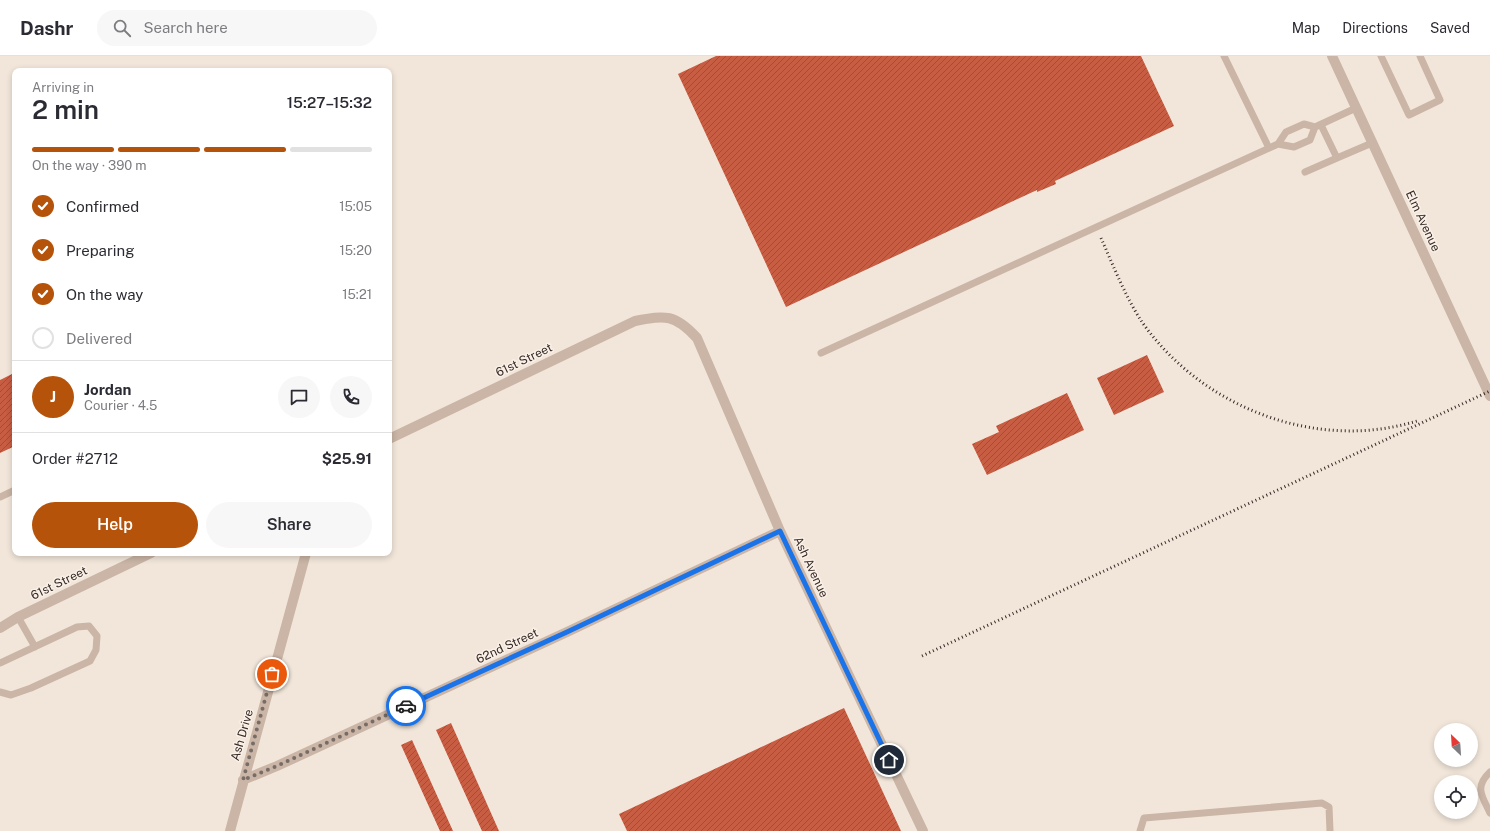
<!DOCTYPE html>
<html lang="en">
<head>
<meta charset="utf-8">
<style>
	:root { --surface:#fff; --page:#f7f7f7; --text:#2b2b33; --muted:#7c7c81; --line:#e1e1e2; --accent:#b45309 }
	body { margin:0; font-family:"Public Sans",sans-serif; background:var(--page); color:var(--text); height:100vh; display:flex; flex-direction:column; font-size:15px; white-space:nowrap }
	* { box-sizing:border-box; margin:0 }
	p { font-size:13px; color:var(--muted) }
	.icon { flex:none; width:22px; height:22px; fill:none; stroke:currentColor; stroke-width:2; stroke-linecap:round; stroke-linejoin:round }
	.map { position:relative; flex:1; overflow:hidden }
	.panel { position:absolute; left:12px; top:12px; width:380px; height:488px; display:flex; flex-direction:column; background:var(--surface); border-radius:8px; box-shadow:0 2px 6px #0003 }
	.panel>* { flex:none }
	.needle { width:26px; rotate:335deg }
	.controls { position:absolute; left:1434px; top:667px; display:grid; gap:8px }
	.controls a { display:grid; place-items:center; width:44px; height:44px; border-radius:50%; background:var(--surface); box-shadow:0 2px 6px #0003; font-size:20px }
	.pin { position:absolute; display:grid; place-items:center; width:34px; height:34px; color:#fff; margin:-17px; border:2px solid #fff; border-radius:50%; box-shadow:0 1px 4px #0007 }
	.courier { position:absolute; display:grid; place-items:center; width:40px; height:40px; margin:-20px; border:3px solid #1a73e8; border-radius:50%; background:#fff; color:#222; box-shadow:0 1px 5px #0007 }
	.overview em { font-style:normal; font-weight:600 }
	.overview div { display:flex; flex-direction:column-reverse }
	.overview { display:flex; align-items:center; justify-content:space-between; height:68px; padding:0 20px }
	h1 { font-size:26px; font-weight:600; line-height:30px }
	.bar { display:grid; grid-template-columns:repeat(4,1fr); gap:6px 4px; align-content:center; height:48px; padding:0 20px }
	.bar i { height:5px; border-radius:3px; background:var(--line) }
	.bar .selected { background:var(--accent) }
	.bar p { grid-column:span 4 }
	.line { display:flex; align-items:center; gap:10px; padding:0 20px; border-top:1px solid var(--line) }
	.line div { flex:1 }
	.round { display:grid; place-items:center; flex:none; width:42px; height:42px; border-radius:21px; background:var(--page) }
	ol { padding:0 20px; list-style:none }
	li { display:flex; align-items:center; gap:12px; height:44px }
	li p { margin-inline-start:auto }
	li .icon { padding:4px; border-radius:50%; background:var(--accent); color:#fff; stroke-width:4 }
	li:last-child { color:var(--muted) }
	li i { width:22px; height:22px; border:2px solid var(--line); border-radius:50% }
	.button { display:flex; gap:8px; margin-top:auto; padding:8px 20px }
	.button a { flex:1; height:46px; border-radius:24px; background:var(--accent); color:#fff; font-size:16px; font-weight:600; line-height:46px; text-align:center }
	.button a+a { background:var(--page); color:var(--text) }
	header { display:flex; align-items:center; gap:24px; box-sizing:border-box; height:56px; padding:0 20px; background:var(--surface); border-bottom:1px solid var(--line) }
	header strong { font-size:19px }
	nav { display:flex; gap:22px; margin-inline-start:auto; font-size:14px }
	.search { width:280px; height:36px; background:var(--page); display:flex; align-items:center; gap:10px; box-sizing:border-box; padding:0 14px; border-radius:22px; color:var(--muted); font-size:15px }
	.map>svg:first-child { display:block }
	.building { fill:url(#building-hatch) }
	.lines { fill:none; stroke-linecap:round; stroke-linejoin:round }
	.service { stroke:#cab5a6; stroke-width:7 }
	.minor { stroke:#cab5a6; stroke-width:10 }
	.tertiary { stroke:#cab5a6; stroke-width:10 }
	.rail { stroke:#362b27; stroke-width:3; stroke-dasharray:1 3; stroke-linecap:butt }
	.done { stroke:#786c66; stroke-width:4; stroke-dasharray:0 7.2 }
	.route { stroke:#1a73e8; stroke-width:5 }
	.labels { text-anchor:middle; stroke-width:3; stroke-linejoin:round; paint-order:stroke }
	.street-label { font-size:12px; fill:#362b27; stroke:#faf0e7 }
</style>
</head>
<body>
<header>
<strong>Dashr</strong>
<div class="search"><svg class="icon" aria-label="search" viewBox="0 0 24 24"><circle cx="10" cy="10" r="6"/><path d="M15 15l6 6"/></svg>Search here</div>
<nav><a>Map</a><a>Directions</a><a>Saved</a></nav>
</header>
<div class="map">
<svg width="1490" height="775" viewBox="0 0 1490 775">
	<defs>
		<pattern id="building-hatch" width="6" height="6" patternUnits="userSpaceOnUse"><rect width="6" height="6" fill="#c75d43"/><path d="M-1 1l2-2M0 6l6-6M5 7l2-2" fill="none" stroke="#a24d38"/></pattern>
	</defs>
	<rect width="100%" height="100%" fill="#f2e6da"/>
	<!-- building -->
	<path class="building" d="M716,0H1141L1174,70L1055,125L1056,128L1037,136V134L786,251L678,18Z
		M1147,299L1164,336L1114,359L1097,322Z
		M12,318L15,324V390L0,397V324Z
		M1067,337L1084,374L987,419L972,388L999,376L996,370Z
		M844,652L901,775H627L619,758Z
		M451,667L499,775H482L436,674Z
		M412,684L453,775H440L401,689Z"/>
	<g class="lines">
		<!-- service -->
		<path class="service" d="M1224,0L1269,92
			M1381,0L1409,59L1440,44L1420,0
			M1321,69L1337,102L1372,87
			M1315,71L1310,84L1294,91L1278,88L1286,76L1304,68L1315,71L1356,52
			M1305,116L1337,102
			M821,297L1278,88
			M0,441L15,434
			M18,561L35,591
			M0,607L77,571L89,570L97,580L96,594L90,605L31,632L11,639L0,636
			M1490,716C1474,731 1482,740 1490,757
			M1140,775L1144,762L1322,747L1329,751L1330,775"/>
		<!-- minor -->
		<path class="minor" d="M389,383L635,265C666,259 675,258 697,282L780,475L923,775
			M0,572L18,561L151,497
			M243,724L277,710L567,576L780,475
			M230,775L306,497"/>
		<!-- tertiary -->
		<path class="tertiary" d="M1332,0L1490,340"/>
		<!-- rail -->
		<path class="rail" d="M1101,182C1113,209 1126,242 1142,266C1202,352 1317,396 1417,365
			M922,600L1490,335"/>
	</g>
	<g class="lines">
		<!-- done -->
		<path class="done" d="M272,618L243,724L277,710L406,650"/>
		<!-- route -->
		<path class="route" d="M406,650L567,576L780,475L889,704"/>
	</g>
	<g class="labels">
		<!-- street labels -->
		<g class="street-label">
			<text transform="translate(1423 165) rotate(65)" y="4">Elm Avenue</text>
			<text transform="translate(524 304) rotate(-26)" y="4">61st Street</text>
			<text transform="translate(811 511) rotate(65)" y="4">Ash Avenue</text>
			<text transform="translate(59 527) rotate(-26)" y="4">61st Street</text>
			<text transform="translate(507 590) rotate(-25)" y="4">62nd Street</text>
			<text transform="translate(242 679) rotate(-74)" y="4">Ash Drive</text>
		</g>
	</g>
</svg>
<div class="controls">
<a><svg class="needle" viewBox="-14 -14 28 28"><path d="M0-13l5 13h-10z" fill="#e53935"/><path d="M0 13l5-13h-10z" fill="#7c7c81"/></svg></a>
<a><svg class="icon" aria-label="locate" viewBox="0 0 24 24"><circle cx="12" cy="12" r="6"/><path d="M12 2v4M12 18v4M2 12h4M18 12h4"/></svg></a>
</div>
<div class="pin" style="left:272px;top:618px;background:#ea580c"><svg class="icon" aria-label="bag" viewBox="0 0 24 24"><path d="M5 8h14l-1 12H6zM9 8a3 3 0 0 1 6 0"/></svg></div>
<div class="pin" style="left:889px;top:704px;background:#1f2937"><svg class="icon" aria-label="home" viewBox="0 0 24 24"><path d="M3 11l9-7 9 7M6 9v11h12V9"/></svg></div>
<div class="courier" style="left:406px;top:650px"><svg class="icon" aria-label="car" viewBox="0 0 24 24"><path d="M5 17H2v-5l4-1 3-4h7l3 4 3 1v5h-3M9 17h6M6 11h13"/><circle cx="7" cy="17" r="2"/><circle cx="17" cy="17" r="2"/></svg></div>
<section class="panel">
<div class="overview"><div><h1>2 min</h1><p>Arriving in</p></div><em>15:27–15:32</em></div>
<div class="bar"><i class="selected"></i><i class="selected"></i><i class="selected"></i><i></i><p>On the way · 390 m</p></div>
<ol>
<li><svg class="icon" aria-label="check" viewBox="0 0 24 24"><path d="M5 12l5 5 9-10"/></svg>Confirmed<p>15:05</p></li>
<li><svg class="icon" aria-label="check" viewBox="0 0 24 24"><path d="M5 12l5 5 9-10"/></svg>Preparing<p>15:20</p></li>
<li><svg class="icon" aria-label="check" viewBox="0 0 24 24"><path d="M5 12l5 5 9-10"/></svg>On the way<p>15:21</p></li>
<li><i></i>Delivered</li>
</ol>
<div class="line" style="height:72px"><b class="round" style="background:var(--accent);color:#fff">J</b><div><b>Jordan</b><p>Courier · 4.5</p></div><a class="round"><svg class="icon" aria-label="chat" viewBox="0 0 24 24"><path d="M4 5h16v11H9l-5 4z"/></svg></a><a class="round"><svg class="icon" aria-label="phone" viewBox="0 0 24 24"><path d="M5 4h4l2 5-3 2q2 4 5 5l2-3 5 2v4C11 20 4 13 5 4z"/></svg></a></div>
<div class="line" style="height:52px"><div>Order #2712</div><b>$25.91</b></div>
<div class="button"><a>Help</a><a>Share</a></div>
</section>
</div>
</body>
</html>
